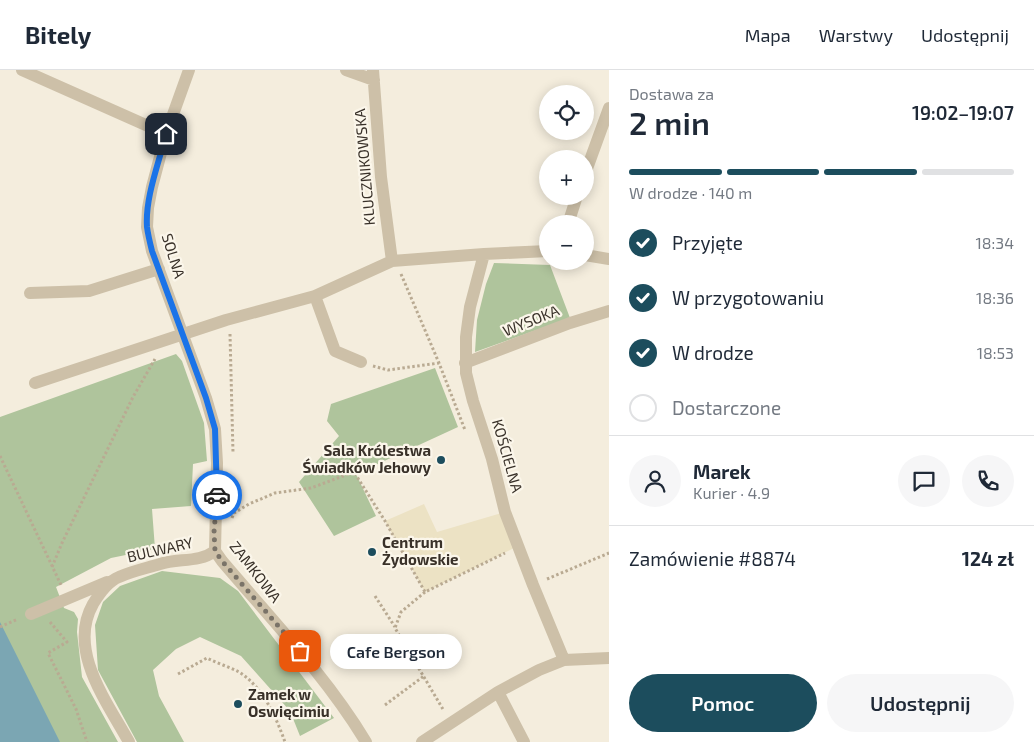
<!DOCTYPE html>
<html lang="pl">
<head>
<meta charset="utf-8">
<style>
	:root { --surface:#fff; --page:#f6f6f7; --text:#1f2937; --muted:#747a83; --line:#e0e1e3; --accent:#1c4d5d }
	body { margin:0; font-family:"Exo 2",sans-serif; background:var(--page); color:var(--text); height:100vh; display:flex; flex-direction:column; font-size:19px; white-space:nowrap }
	* { box-sizing:border-box; margin:0 }
	p { font-size:16px; color:var(--muted) }
	.icon { flex:none; width:28px; height:28px; fill:none; stroke:currentColor; stroke-width:2; stroke-linecap:round; stroke-linejoin:round }
	.map { position:relative; flex:1; overflow:hidden }
	.side { display:flex; flex-direction:column; background:var(--surface); width:425px }
	.side>* { flex:none }
	.tools { position:absolute; left:539px; top:15px; display:grid; gap:10px }
	.tools a { display:grid; place-items:center; width:55px; height:55px; border-radius:50%; background:var(--surface); box-shadow:0 2px 12px #0003; font-size:25px }
	.pin { position:absolute; display:grid; place-items:center; width:42px; height:42px; color:#fff; margin:-21px; border-radius:10px; box-shadow:0 2px 8px #0006 }
	.courier { position:absolute; display:grid; place-items:center; width:50px; height:50px; margin:-25px; border:4px solid #1a73e8; border-radius:50%; background:#fff; color:#222; box-shadow:0 1px 6px #0007 }
	.bubble { position:absolute; height:35px; border-radius:18px; background:var(--surface); box-shadow:0 2px 12px #0003; font-size:16px; font-weight:600; line-height:35px; text-align:center }
	.head em { font-style:normal; font-weight:600 }
	.head div { display:flex; flex-direction:column-reverse }
	.head { display:flex; align-items:center; justify-content:space-between; height:85px; padding:0 20px }
	h1 { font-size:32px; font-weight:600; line-height:38px }
	.bar { display:grid; grid-template-columns:repeat(4,1fr); gap:8px 5px; align-content:center; height:60px; padding:0 20px }
	.bar i { height:6px; border-radius:4px; background:var(--line) }
	.bar .selected { background:var(--accent) }
	.bar p { grid-column:span 4 }
	.line { display:flex; align-items:center; gap:12px; padding:0 20px; border-top:1px solid var(--line) }
	.line div { flex:1 }
	.round { display:grid; place-items:center; flex:none; width:52px; height:52px; border-radius:26px; background:var(--page) }
	ol { padding:0 20px; list-style:none }
	li { display:flex; align-items:center; gap:15px; height:55px }
	li p { margin-inline-start:auto }
	li .icon { padding:5px; border-radius:50%; background:var(--accent); color:#fff; stroke-width:4 }
	li:last-child { color:var(--muted) }
	li i { width:28px; height:28px; border:2px solid var(--line); border-radius:50% }
	.action { display:flex; gap:10px; margin-top:auto; padding:10px 20px }
	.action a { flex:1; height:58px; border-radius:30px; background:var(--accent); color:#fff; font-size:20px; font-weight:600; line-height:58px; text-align:center }
	.action a+a { background:var(--page); color:var(--text) }
	header { display:flex; align-items:center; gap:30px; box-sizing:border-box; height:70px; padding:0 25px; background:var(--surface); border-bottom:1px solid var(--line) }
	header strong { font-size:24px }
	nav { display:flex; gap:28px; margin-inline-start:auto; font-size:18px }
	main { display:flex; flex:1; min-height:0 }
	.map>svg:first-child { display:block }
	.green { fill:#afc49c }
	.plaza { fill:#ece2c4 }
	.water { fill:#7ba6b3 }
	.lines { fill:none; stroke-linecap:round; stroke-linejoin:round }
	.path { stroke:#b9aa92; stroke-width:3; stroke-dasharray:2.5 2.5; stroke-linecap:butt }
	.minor { stroke:#cdc0a8; stroke-width:12 }
	.done { stroke:#7a7368; stroke-width:5; stroke-dasharray:0 9 }
	.route { stroke:#1a73e8; stroke-width:6 }
	.poi-dot { fill:#1c4d5d; stroke:#fbf6ea; stroke-width:2 }
	.labels { text-anchor:middle; stroke-width:4.5; stroke-linejoin:round; paint-order:stroke }
	.street-label { font-size:15px; fill:#393129; stroke:#fbf6ea }
	.poi-label { font-size:15px; font-weight:bold; fill:#393129; stroke:#fbf6ea; text-anchor:start }
</style>
</head>
<body>
<header>
<strong>Bitely</strong>
<nav><a>Mapa</a><a>Warstwy</a><a>Udostępnij</a></nav>
</header>
<main>
<div class="map">
<svg width="609" height="672" viewBox="0 0 609 672">
	<rect width="100%" height="100%" fill="#f4eddd"/>
	<!-- green -->
	<path class="green" d="M494,193L550,195L570,248L475,282L477,250L486,214Z
		M176,284L182,291L204,353L207,391L193,394L191,436L152,439L155,479L111,488L56,517L64,538L74,542L78,549L77,562L82,607L118,672H0V347Z
		M435,298L458,357L356,404L376,446L334,466L299,412L339,366L327,351L331,334Z
		M162,501L220,508L238,521L334,648L300,666L290,641L241,586L200,567L176,579L153,600L159,626L184,672H137L98,600L95,555L103,532L120,516Z"/>
	<!-- plaza -->
	<path class="plaza" d="M424,434L437,462L505,442L518,476L425,522L385,451Z"/>
	<!-- water -->
	<path class="water" d="M0,552L60,672H0Z"/>
	<g class="lines">
		<!-- path -->
		<path class="path" d="M401,204L439,293L465,360
			M230,264L233,383
			M373,296L388,300L439,293
			M0,386L62,517
			M233,414L234,443
			M232,448L234,443L249,434L275,423L311,418L354,402L385,451L425,522L505,483
			M52,497L62,473L133,327L155,289
			M547,509L609,483
			M425,522L401,542L395,558L444,641
			M375,526L395,557
			M50,552L67,572L48,583L76,639L87,672
			M0,557L18,549
			M178,604L207,588C217,593 229,597 239,602C263,617 276,647 285,672
			M385,635L424,606"/>
		<!-- minor -->
		<path class="minor" d="M22,0L166,64
			M189,0L166,64L152,117L148,138L147,157L152,181L206,328L215,359L217,393L215,481L222,491C272,550 326,606 366,672
			M346,0L374,10
			M373,0L381,107L392,191
			M585,104L609,38
			M568,154L577,126
			M484,184L470,237L466,267V303L473,331L492,389L505,442L533,515L564,590
			M585,185L609,189
			M30,223L89,221L159,199
			M315,226L335,281L361,292
			M465,293L570,253L609,241
			M35,313L226,250L315,226L392,191L484,184L548,181
			M31,544L107,512
			M498,622L524,672
			M129,672C107,632 67,580 93,534C99,524 109,511 119,507C132,501 147,498 160,494C178,488 199,493 215,481
			M422,672L498,622L539,600L564,590L609,588"/>
	</g>
	<g class="lines">
		<!-- done -->
		<path class="done" d="M217,425L214,462L215,481L222,491L300,581"/>
		<!-- route -->
		<path class="route" d="M166,64C159,93 145,127 147,157C148,165 150,173 152,181L206,328L215,359L217,425"/>
	</g>
	<!-- markers -->
	<g class="poi-dot">
		<circle cx="441" cy="390" r="5"/>
		<circle cx="372" cy="482" r="5"/>
		<circle cx="238" cy="634" r="5"/>
	</g>
	<g class="labels">
		<!-- street labels -->
		<g class="street-label">
			<text transform="translate(365 97) rotate(-95)" y="5">KLUCZNIKOWSKA</text>
			<text transform="translate(173 186) rotate(73)" y="5">SOLNA</text>
			<text transform="translate(531 251) rotate(-22)" y="5">WYSOKA</text>
			<text transform="translate(507 386) rotate(74)" y="5">KOŚCIELNA</text>
			<text transform="translate(160 480) rotate(-13)" y="5">BULWARY</text>
			<text transform="translate(255 502) rotate(52)" y="5">ZAMKOWA</text>
		</g>
		<!-- poi labels -->
		<g class="poi-label">
			<text x="431" y="386" text-anchor="end">Sala Królestwa<tspan x="431" dy="17">Świadków Jehowy</tspan></text>
			<text x="382" y="478">Centrum<tspan x="382" dy="17">Żydowskie</tspan></text>
			<text x="248" y="630">Zamek w<tspan x="248" dy="17">Oswięcimiu</tspan></text>
		</g>
	</g>
</svg>
<div class="tools">
<a><svg class="icon" aria-label="locate" viewBox="0 0 24 24"><circle cx="12" cy="12" r="6"/><path d="M12 2v4M12 18v4M2 12h4M18 12h4"/></svg></a>
<a>+</a>
<a>−</a>
</div>
<div class="pin" style="left:300px;top:581px;background:#ea580c"><svg class="icon" aria-label="bag" viewBox="0 0 24 24"><path d="M5 8h14l-1 12H6zM9 8a3 3 0 0 1 6 0"/></svg></div>
<div class="pin" style="left:166px;top:64px;background:#1f2937"><svg class="icon" aria-label="home" viewBox="0 0 24 24"><path d="M3 11l9-7 9 7M6 9v11h12V9"/></svg></div>
<div class="courier" style="left:217px;top:425px"><svg class="icon" aria-label="car" viewBox="0 0 24 24"><path d="M5 17H2v-5l4-1 3-4h7l3 4 3 1v5h-3M9 17h6M6 11h13"/><circle cx="7" cy="17" r="2"/><circle cx="17" cy="17" r="2"/></svg></div>
<div class="bubble" style="left:330px;top:564px;width:132px">Cafe Bergson</div>
</div>
<section class="side">
<div class="head"><div><h1>2 min</h1><p>Dostawa za</p></div><em>19:02–19:07</em></div>
<div class="bar"><i class="selected"></i><i class="selected"></i><i class="selected"></i><i></i><p>W drodze · 140 m</p></div>
<ol>
<li><svg class="icon" aria-label="check" viewBox="0 0 24 24"><path d="M5 12l5 5 9-10"/></svg>Przyjęte<p>18:34</p></li>
<li><svg class="icon" aria-label="check" viewBox="0 0 24 24"><path d="M5 12l5 5 9-10"/></svg>W przygotowaniu<p>18:36</p></li>
<li><svg class="icon" aria-label="check" viewBox="0 0 24 24"><path d="M5 12l5 5 9-10"/></svg>W drodze<p>18:53</p></li>
<li><i></i>Dostarczone</li>
</ol>
<div class="line" style="height:90px"><a class="round"><svg class="icon" aria-label="person" viewBox="0 0 24 24"><circle cx="12" cy="8" r="4"/><path d="M4 21q1-7 8-7t8 7"/></svg></a><div><b>Marek</b><p>Kurier · 4.9</p></div><a class="round"><svg class="icon" aria-label="chat" viewBox="0 0 24 24"><path d="M4 5h16v11H9l-5 4z"/></svg></a><a class="round"><svg class="icon" aria-label="phone" viewBox="0 0 24 24"><path d="M5 4h4l2 5-3 2q2 4 5 5l2-3 5 2v4C11 20 4 13 5 4z"/></svg></a></div>
<div class="line" style="height:65px"><div>Zamówienie #8874</div><b>124 zł</b></div>
<div class="action"><a>Pomoc</a><a>Udostępnij</a></div>
</section>
</main>
</body>
</html>
